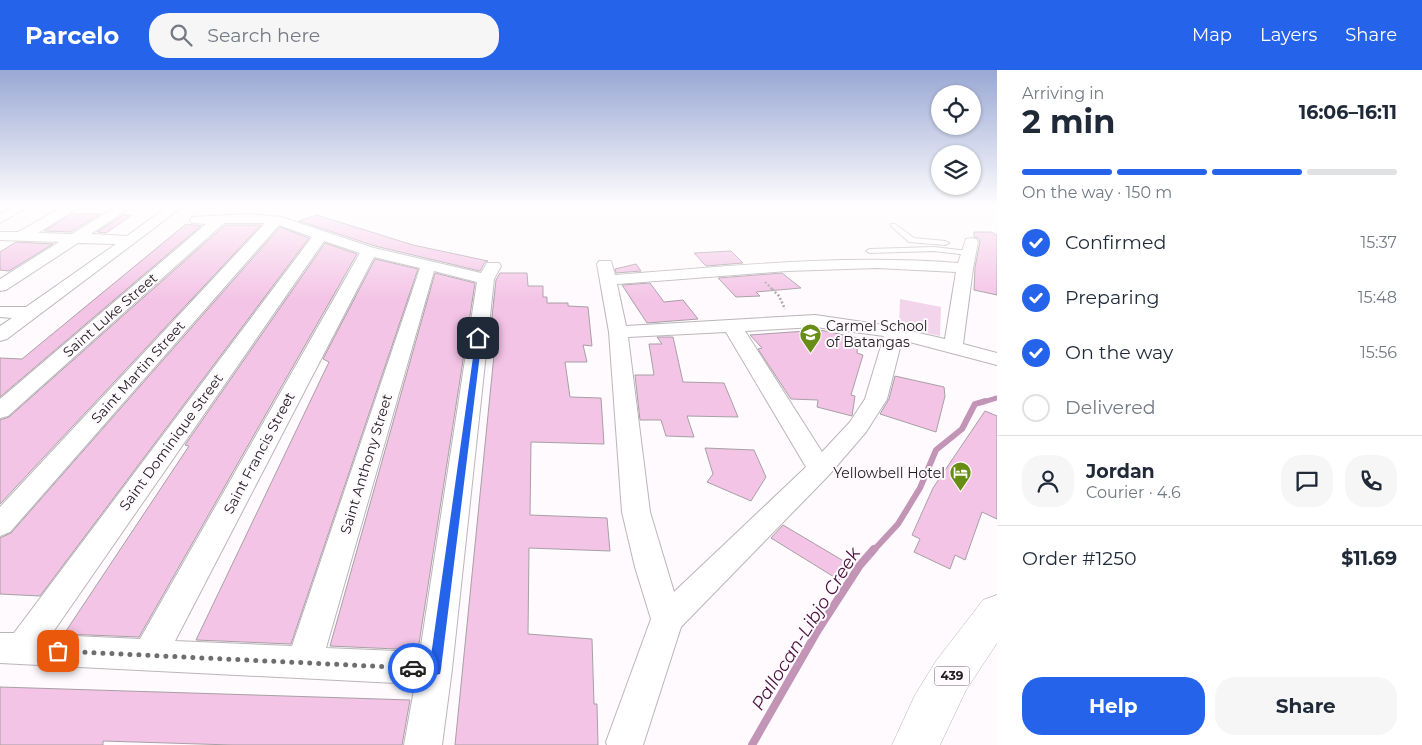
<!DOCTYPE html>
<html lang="en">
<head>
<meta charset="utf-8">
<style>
	:root { --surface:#fff; --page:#f6f6f7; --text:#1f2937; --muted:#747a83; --line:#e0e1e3; --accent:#2563eb }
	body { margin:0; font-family:Montserrat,sans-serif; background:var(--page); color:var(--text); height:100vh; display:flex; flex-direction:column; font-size:19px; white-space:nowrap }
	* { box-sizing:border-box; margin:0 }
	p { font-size:16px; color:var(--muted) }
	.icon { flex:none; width:28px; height:28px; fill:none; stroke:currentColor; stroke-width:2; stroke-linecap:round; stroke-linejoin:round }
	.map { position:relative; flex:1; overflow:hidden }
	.details { display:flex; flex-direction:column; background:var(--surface); width:425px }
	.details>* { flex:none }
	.controls { position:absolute; left:931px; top:15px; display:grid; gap:10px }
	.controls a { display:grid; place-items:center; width:50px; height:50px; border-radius:50%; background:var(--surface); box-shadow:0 1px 4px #0004; font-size:25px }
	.pin { position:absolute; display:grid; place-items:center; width:42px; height:42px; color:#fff; margin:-21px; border-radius:10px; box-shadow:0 2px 8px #0006 }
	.courier { position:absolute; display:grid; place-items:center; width:50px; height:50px; margin:-25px; border:4px solid #2563eb; border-radius:50%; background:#fff; color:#222; box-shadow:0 1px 6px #0007 }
	.summary em { font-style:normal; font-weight:700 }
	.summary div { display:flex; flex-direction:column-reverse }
	.summary { display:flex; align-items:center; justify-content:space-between; height:85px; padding:0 25px }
	h1 { font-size:32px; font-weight:700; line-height:38px }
	.bar { display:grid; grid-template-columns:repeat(4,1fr); gap:8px 5px; align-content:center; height:60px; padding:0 25px }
	.bar i { height:6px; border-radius:4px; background:var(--line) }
	.bar .on { background:var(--accent) }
	.bar p { grid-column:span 4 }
	.line { display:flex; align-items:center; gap:12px; padding:0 25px; border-top:1px solid var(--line) }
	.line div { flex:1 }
	.round { display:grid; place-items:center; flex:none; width:52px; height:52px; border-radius:20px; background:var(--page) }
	ol { padding:0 25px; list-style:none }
	li { display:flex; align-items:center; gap:15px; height:55px }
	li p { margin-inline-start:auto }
	li .icon { padding:5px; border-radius:50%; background:var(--accent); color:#fff; stroke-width:4 }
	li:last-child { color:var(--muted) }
	li i { width:28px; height:28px; border:2px solid var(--line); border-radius:50% }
	.primary-button { display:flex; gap:10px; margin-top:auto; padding:10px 25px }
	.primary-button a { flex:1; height:58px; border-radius:20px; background:var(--accent); color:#fff; font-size:20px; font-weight:700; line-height:58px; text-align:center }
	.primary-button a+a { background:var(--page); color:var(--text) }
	header { display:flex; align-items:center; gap:30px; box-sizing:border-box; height:70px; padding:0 25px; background:var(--accent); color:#fff }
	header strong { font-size:24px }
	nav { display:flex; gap:28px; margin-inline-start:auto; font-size:18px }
	.search { width:350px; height:45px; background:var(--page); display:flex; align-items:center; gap:12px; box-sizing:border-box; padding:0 18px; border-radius:20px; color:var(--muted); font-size:19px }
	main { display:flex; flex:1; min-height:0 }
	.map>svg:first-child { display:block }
	.green { fill:#f2d5ea }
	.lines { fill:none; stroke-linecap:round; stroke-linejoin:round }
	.stream-far2 { stroke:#c295b6; stroke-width:5 }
	.stream-far1 { stroke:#c295b6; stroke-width:6 }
	.stream { stroke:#c295b6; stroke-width:8 }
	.building { fill:#f4c4e6; stroke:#a6a0a4 }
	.lane-casing { stroke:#bbb5b9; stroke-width:2 }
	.street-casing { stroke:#bbb5b9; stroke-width:2 }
	.primary-casing { stroke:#bbb5b9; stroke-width:1 }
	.path-far1 { stroke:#ada9ac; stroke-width:2; stroke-dasharray:2 2; stroke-linecap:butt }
	.path { stroke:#ada9ac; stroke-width:2.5; stroke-dasharray:2 2; stroke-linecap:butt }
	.lane { fill:#fff; fill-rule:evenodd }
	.street { fill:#fff; fill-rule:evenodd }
	.primary { fill:#fff; fill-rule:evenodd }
	.route { fill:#2563eb }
	.done { stroke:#706d6f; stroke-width:5; stroke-dasharray:0 9 }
	.labels { text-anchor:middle; stroke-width:4; stroke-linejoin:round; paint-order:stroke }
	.shield { fill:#fffafd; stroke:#656264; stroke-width:1 }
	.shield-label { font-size:12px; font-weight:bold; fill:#232123 }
	.street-label { font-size:14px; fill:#232123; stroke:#fffafd }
	.poi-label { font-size:14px; fill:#232123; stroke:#fffafd; text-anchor:start }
	.near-water-label { font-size:18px; font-style:italic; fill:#48113d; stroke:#fffafd }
</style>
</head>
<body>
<header>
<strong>Parcelo</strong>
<div class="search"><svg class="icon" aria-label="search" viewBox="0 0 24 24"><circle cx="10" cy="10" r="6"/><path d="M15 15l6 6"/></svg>Search here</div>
<nav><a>Map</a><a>Layers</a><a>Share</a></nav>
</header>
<main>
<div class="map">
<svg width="997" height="675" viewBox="0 0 997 675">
	<rect width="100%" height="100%" fill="#fffafd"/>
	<!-- green -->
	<path class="green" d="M900,229L941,237L940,266L899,257Z"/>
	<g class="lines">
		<!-- stream-far2 -->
		<path class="stream-far2" d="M980,333L997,328"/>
		<!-- stream-far1 -->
		<path class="stream-far1" d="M873,481L898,454L920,418L936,380L962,359L975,334L985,331"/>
		<!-- stream -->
		<path class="stream" d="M752,675L818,560L860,495L874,479"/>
	</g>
	<!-- building -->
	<path class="building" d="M72,144H100L71,162L44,161Z
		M123,145H132L106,163L97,162Z
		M317,145L413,175L488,191L485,192L480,201L375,176L299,151Z
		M186,154L201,156L0,327V288L22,289Z
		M225,155H261L0,434V350L9,347Z
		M280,157L309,168L40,526L0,524V468L11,463Z
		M974,162H991L997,165V225L974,220L975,197L980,172L978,168L974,167Z
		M16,172L53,174L9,201L0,200V182Z
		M325,173L357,184L139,567L64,564L189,376L185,375Z
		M731,181L743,193L706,196L694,183Z
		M375,189L418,199L291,574L196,570L329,292L323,289Z
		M636,194L641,201L616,203L615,199Z
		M435,203L475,213L418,580L330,576Z
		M500,203H527L528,216H543V227H547V233H568V236L588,237L592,276L583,275L587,292H565L570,327L601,328L604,374L531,372L530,445L607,448L610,481L529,478L528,564L592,569L594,634H597L598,675H455L496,265H490L496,210Z
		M782,203L801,218L756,222L760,226L736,227L718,208Z
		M650,213L664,232L683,230L698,249L647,253L622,215Z
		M820,260L858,268L857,283L863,285L851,325L855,326L852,346L817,337L818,330L791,329L758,279L762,278L750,265Z
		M657,267H673L683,312L724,313L738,347L687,346L694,367L666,366L661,350H640L635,305H654L649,274H662Z
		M895,306L944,317L945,326L936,362L880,344L889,329Z
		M985,341L997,346V449L982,442L965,490L955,485L950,499L914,482L920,469L912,465L933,418Z
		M705,378L754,380L766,407L751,431L707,412L713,404Z
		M783,455L852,496L839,510L771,468Z
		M0,617L317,627L410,630L402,675H232L103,671V675H0Z"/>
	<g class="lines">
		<defs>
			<path id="lane" d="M891,154H895L914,168L945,171L949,173L945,175L909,172L891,156Z
				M934,177L968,181L972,183L968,185L934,181L870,183L866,181L870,179Z"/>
			<path id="street" d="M18,134H34L0,153V144Z
				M68,134H84L38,163L72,164L120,134H135L91,164L127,166L171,134H186L7,269L0,271V256L12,248L0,247V237H26L116,174L78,173L6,220L0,221V209L59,172L0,170V162H18Z
				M247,144L281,147L374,178L481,203L487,193H499L501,196L494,209L452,599L442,675H404L415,614L0,593V563H14L312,167L279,155L10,462L0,466V437L265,153H224L8,346L0,348V329L206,154L192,153L190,150L192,147ZM324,171L360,183L140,569L51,565ZM374,187L420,198L292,576L175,571ZM434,201L477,212L420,582L326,578Z
				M971,168L976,169L978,172L973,198L963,274L997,283V295L902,270L887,329L866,362L829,405L681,557L643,675H607L606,672L651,549L635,497L622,442L609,262L597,194L599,191H611L615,205C730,196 844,184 958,193L966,169ZM877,198L956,202L945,269L884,255L815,245L626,256L617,214L787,201ZM815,257L884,266L865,329L850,352L822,382L745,261ZM726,262L806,397L674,522L650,442L628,267Z"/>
			<path id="primary" d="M997,525V573L966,620L940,675H892L915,625L936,591L983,530Z"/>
		</defs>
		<!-- lane casing -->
		<use href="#lane" class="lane-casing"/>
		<!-- street casing -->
		<use href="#street" class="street-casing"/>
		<!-- primary casing -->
		<use href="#primary" class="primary-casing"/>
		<!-- path-far1 -->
		<path class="path-far1" d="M765,212L773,220"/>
		<!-- path -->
		<path class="path" d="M772,219L779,226L785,239"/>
		<!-- lane -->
		<use href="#lane" class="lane"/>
		<!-- street -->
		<use href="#street" class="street"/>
		<!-- primary -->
		<use href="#primary" class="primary"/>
	</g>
	<!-- sky -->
	<linearGradient id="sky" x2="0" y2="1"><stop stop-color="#99a8d4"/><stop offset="0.59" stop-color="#fffdfe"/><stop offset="1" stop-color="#fffdfe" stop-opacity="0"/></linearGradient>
	<rect width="997" height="229" fill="url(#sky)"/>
	<!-- route -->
	<path class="route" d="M476,266L482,268L441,599L440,604C431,607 417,606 409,603L407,598L409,594L413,592L430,593Z"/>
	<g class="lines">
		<!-- done -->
		<path class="done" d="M58,581L413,598"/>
	</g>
	<!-- icons -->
	<defs>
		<symbol id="school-pin" viewBox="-11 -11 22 30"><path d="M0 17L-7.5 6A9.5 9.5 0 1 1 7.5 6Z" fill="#678d17" stroke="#fffafd"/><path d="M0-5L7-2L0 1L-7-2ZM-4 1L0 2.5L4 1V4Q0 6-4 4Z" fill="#fff"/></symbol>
		<symbol id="hotel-pin" viewBox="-11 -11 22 30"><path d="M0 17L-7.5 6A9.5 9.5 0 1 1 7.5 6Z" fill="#678d17" stroke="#fffafd"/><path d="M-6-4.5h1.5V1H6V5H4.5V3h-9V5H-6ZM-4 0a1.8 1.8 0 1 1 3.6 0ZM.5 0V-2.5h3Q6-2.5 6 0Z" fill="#fff"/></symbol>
	</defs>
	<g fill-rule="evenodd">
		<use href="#school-pin" x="798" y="252" width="25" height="34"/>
		<use href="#hotel-pin" x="948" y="390" width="25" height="34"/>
	</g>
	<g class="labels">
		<!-- shield labels -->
		<rect class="shield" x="934.5" y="596.5" width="35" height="19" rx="4"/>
		<g class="shield-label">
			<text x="952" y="610">439</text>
		</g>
		<!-- street labels -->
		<g class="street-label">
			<text transform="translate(110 245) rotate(-41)" y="5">Saint Luke Street</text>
			<text transform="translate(138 302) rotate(-48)" y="5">Saint Martin Street</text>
			<text transform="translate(171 372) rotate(-54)" y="5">Saint Dominique Street</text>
			<text transform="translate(259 383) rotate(-62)" y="5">Saint Francis Street</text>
			<text transform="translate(366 394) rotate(-73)" y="5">Saint Anthony Street</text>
		</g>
		<!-- poi labels -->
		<g class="poi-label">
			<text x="826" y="261">Carmel School<tspan x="826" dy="16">of Batangas</tspan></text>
			<text x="945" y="408" text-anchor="end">Yellowbell Hotel</text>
		</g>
		<!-- near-water labels -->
		<g class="near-water-label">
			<text transform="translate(806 559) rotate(-58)" y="6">Pallocan-Libjo Creek</text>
		</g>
	</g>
</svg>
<div class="controls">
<a><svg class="icon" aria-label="locate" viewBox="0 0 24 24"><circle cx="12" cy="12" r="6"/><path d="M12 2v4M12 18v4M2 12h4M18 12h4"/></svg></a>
<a><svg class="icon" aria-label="layers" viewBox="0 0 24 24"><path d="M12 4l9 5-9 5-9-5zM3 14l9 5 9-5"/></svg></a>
</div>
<div class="pin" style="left:58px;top:581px;background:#ea580c"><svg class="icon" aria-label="bag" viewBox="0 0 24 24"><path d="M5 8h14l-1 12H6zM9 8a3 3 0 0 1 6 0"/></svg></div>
<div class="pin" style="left:478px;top:268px;background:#1f2937"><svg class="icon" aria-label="home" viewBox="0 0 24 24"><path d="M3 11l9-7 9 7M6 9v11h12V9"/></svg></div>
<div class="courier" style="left:413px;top:598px"><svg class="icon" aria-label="car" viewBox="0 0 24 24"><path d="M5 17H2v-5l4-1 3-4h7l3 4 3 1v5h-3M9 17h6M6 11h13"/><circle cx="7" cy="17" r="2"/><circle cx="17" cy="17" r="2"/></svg></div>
</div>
<section class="details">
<div class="summary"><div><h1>2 min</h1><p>Arriving in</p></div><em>16:06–16:11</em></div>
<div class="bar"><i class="on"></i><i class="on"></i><i class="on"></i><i></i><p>On the way · 150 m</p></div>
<ol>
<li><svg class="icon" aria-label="check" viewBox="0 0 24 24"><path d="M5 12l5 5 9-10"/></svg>Confirmed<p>15:37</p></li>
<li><svg class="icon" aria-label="check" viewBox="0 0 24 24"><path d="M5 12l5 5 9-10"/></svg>Preparing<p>15:48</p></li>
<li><svg class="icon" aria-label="check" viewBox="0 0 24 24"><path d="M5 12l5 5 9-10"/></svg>On the way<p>15:56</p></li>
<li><i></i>Delivered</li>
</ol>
<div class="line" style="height:90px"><a class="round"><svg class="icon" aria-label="person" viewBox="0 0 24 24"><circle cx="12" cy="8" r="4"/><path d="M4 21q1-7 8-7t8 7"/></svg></a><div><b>Jordan</b><p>Courier · 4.6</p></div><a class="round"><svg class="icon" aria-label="chat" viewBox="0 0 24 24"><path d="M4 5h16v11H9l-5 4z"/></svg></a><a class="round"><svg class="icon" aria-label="phone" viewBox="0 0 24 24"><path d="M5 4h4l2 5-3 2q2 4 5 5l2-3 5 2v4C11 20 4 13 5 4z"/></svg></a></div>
<div class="line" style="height:65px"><div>Order #1250</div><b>$11.69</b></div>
<div class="primary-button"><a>Help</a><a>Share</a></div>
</section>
</main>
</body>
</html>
